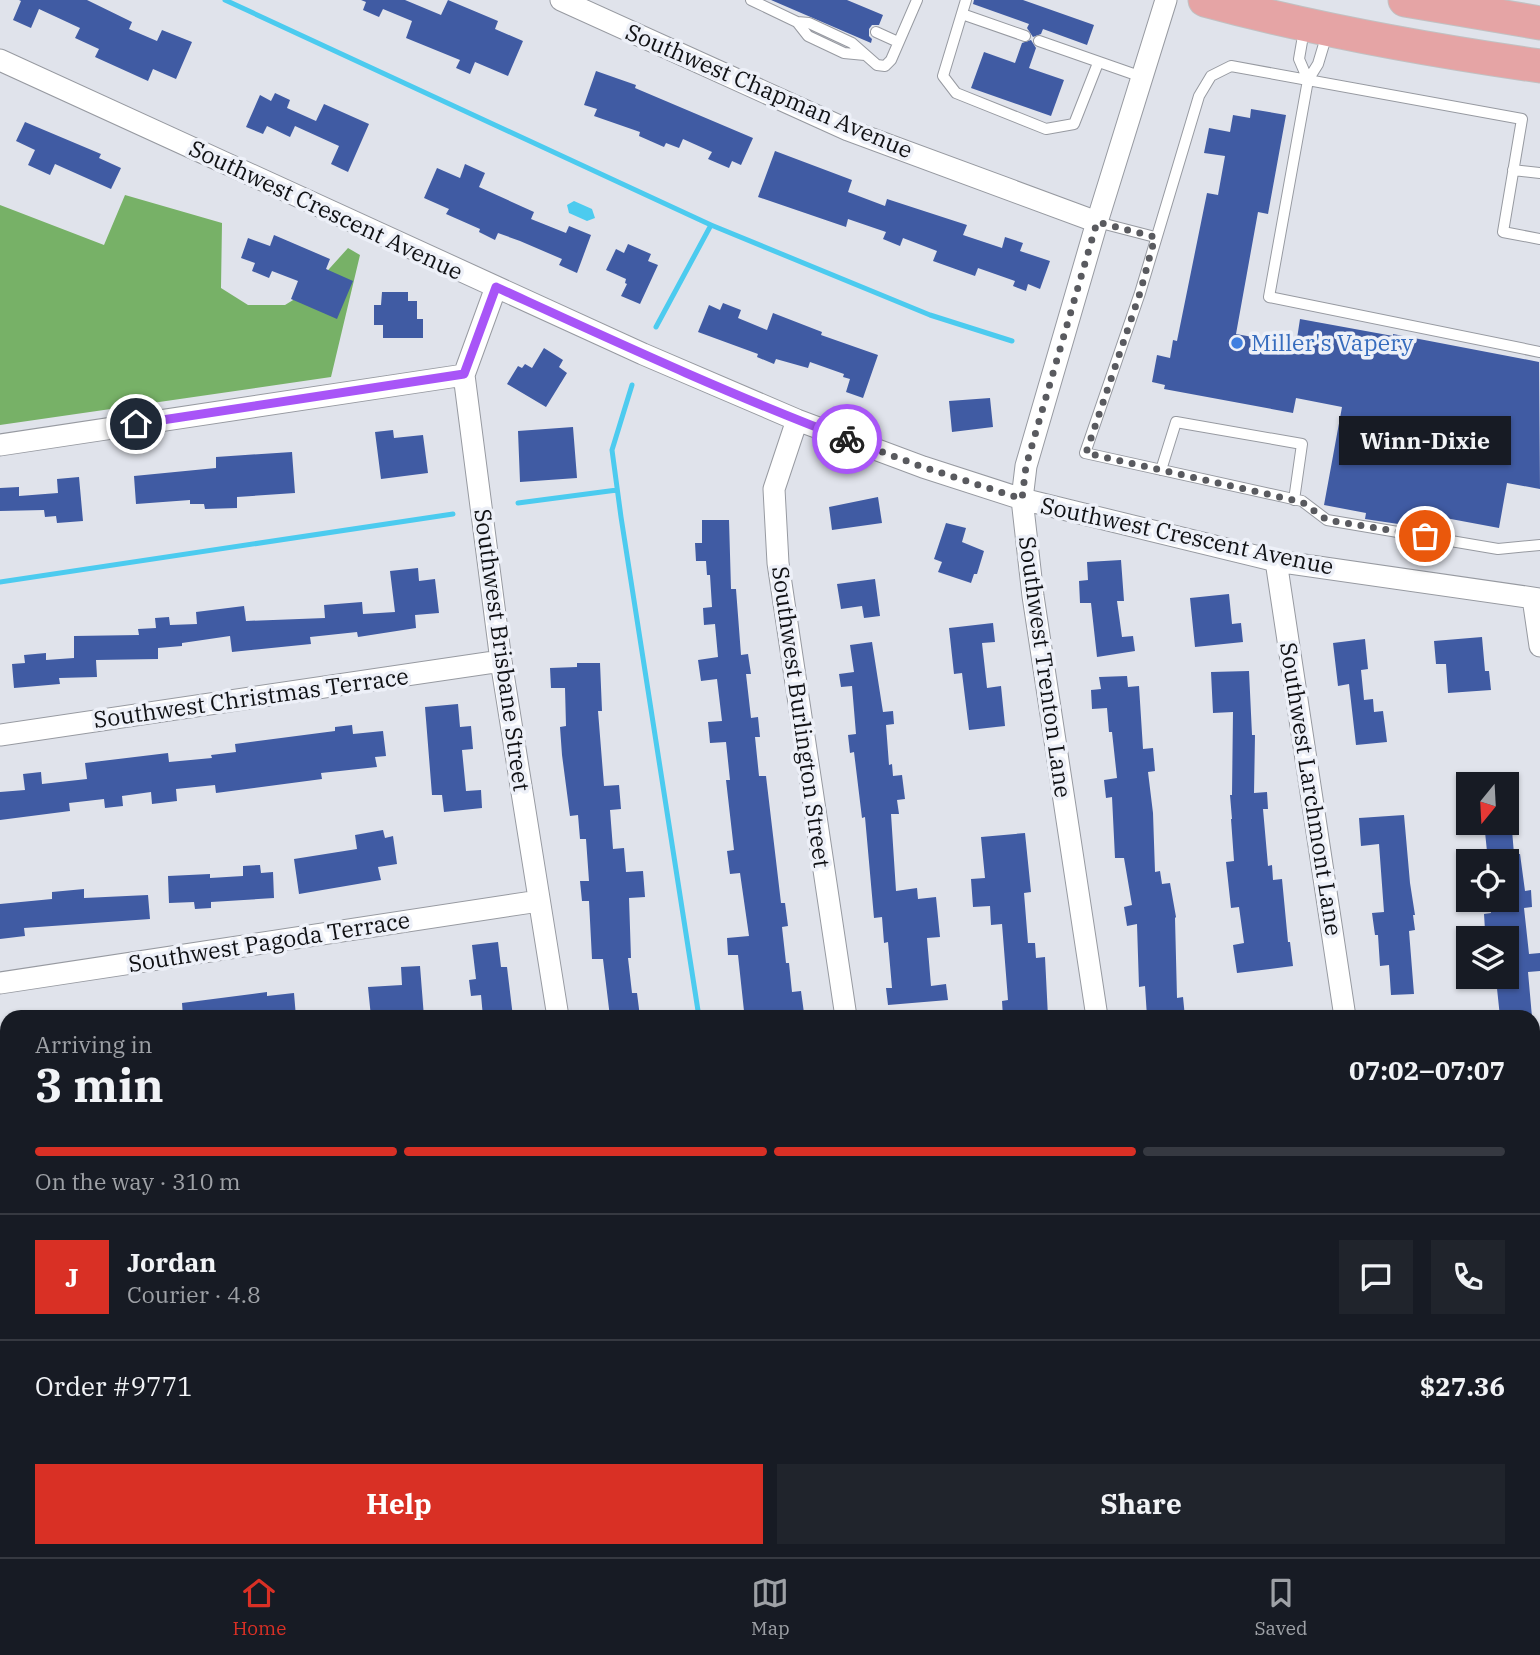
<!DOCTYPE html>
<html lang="en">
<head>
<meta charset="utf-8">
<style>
	:root { --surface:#171b24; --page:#20242c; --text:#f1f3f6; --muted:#9ea1a6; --line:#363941; --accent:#d93025 }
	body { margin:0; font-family:"IBM Plex Serif",serif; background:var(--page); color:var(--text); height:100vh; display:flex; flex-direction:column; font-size:26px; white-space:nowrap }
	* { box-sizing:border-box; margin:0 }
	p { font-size:23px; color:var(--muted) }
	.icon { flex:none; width:38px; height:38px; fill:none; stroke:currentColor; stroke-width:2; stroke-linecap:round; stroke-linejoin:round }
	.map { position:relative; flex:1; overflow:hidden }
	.sheet { position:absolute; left:0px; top:1010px; width:1540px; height:548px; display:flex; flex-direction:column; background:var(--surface); border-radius:21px 21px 0 0; box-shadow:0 2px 5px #0004 }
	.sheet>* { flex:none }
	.needle { width:46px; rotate:198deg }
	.buttons { position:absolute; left:1456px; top:772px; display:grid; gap:14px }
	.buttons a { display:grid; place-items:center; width:63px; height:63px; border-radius:0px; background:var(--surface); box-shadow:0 2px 5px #0004; font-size:35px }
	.pin { position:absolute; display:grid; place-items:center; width:60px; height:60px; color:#fff; margin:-30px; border:4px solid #fff; border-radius:50%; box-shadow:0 2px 7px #0007 }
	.courier { position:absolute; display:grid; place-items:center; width:70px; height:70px; margin:-35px; border:5px solid #a855f7; border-radius:50%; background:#fff; color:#222; box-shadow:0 2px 9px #0007 }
	.bubble { position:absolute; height:49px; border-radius:0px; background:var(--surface); box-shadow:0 2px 5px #0004; font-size:23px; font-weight:700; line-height:49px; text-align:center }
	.headline em { font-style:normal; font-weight:700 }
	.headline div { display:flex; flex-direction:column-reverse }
	.headline { display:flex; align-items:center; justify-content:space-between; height:119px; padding:0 35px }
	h1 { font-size:46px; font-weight:700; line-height:52px }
	.bar { display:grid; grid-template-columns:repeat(4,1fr); gap:10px 7px; align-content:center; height:84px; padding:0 35px }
	.bar i { height:9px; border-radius:5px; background:var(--line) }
	.bar .active { background:var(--accent) }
	.bar p { grid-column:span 4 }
	.line { display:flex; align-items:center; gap:18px; padding:0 35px; border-top:2px solid var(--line) }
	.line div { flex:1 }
	.round { display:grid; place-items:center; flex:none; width:74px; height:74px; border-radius:0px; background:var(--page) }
	.button { display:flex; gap:14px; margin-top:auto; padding:14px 35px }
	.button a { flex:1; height:80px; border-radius:0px; background:var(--accent); color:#fff; font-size:28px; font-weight:700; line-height:80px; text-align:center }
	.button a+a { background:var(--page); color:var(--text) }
	.dock { display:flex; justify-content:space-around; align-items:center; height:98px; border-top:2px solid var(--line); background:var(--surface); font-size:19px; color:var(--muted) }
	.dock a { display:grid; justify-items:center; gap:4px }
	.dock .active { color:var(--accent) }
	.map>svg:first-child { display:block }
	.forest { fill:#77b167 }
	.water { fill:#4ccbef }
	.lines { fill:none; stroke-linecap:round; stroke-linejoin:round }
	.stream { stroke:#4ccbef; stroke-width:5 }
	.building { fill:#405ba3 }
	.lane-casing { stroke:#979aa1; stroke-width:12 }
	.street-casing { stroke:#979aa1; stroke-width:23 }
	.primary-casing { stroke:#c1c1c2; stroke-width:35 }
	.lane { stroke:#fff; stroke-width:10 }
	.street { stroke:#fff; stroke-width:21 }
	.primary { stroke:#e5a4a5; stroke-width:33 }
	.done { stroke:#595a5f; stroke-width:7; stroke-dasharray:0 12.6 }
	.route { stroke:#a855f7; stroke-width:9 }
	.shop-dot { fill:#3f7fe0; stroke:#edf0f8; stroke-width:2.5 }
	.labels { text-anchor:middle; stroke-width:7; stroke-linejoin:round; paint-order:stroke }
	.street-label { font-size:23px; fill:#101114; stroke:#edf0f8 }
	.shop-label { font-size:23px; fill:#366cbe; stroke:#edf0f8; text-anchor:start }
</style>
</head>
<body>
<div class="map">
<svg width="1540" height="1557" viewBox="0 0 1540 1557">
	<rect width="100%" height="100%" fill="#e0e3eb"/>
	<!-- forest -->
	<path class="forest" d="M125,195L222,223L221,288L248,305H285L311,289L348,248L360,255L331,377L0,425V205L104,245Z"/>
	<!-- water -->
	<path class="water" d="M574,201L592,209L595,218L587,221L569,213L567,205Z"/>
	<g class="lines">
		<!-- stream -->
		<path class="stream" d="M225,0L711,225L930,315L1012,341
			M656,327L711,225
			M632,385L612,450L621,517L699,1017
			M518,503L617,490
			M0,582L453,514
			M779,1550L780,1557"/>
	</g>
	<!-- building -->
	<path class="building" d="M19,0H87L132,22L129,29L157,41L162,30L192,42L176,79L153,69L148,81L95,57L99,49L75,38L80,28L39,9L31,28L13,20L21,1Z
		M361,0H405L441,15L448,0L498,21L495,29L523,41L508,76L475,62L470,74L456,68L460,60L406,38L412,21L383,9L379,17L363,10L366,2Z
		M771,0H847L883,15L879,25H872L869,29V36L872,39L871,43Z
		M974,0H1023L1094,25L1087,45L1043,29L1041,34L1033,37L1027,28L1029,24L973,4Z
		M1031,40L1036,48L1029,68L1064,80L1051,116L971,88L984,52L1015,63L1022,43Z
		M596,71L636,85L635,88L753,138L741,165L732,161L729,168L708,159L712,152L683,139L679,148L666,143L664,147L639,136L640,132L594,116L597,109L584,105Z
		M275,93L290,100L287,108L316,121L324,104L369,124L348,172L331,164L339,146L295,126L290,137L267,126L263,134L246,127L260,95L271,101Z
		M1251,109L1286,115L1268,214L1258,212L1236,334L1296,345L1300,319L1393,336V334L1539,362L1540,489L1507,483L1499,528L1408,511L1405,525L1365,519L1366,513L1324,505L1342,407L1296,398L1293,413L1164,389L1165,385L1152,382L1157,355L1170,358L1173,340L1177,341L1207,193L1218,195L1225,156L1204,153L1209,128L1230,132L1233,115L1250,118Z
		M25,122L101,154L99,158L121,168L111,189L55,164L50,175L28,165L35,150L16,141Z
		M775,151L852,180L848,192L885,206L887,199L967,225L963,235L1002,248L1005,237L1023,243L1020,251L1050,261L1040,289L1028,284L1026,291L1013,286L1015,281L978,268L975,276L933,261L937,251L903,238L900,246L883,239L886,232L848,219L846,227L758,197Z
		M465,164L485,173L479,187L534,212L531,219L566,233L569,226L591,235L577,273L559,265L562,259L520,241L498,233L495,240L479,232L480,229L446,214L449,209L424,198L437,168L460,178Z
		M274,235L330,259L326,269L353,281L337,319L291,299L298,281L272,271L269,278L252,271L255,263L241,258L248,238L270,246Z
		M628,244L651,254L648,261L658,265L640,304L621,296L627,284L625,283L626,279L606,270L616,249L624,253Z
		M382,292H408V301H417V319H423V338H383V325H374V305H381Z
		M723,303L741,310L738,318L767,330L773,313L822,332L821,335L878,355L863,398L846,392L850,379L843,377L844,374L810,362L808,368L776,359L774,364L757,357L758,354L698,332L709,305L720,310Z
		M544,348L563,360L559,367L567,373L546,407L507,384L518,366L522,368L525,364L532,368Z
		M990,398L993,427L952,432L949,401Z
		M573,427L577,478L520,482L518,431Z
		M393,430L394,438L423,435L428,473L381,479L375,432Z
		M292,452L295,493L237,497V508L205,509L204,504H190V500L136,504L134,476L216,468V457Z
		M79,477L83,521L57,523L56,516L45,517L44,510L0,511V488L19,487V496L58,493L57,479Z
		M878,497L882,523L832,530L829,507Z
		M702,520H729L731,589H736L741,655L748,654L751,674H746L751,718L758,717L760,737H755L759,776H766L781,903H785L788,926L782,927L786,963H789L792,992L801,991L804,1013L753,1017L752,1010L744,1011L738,955H728L727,938L749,936L740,873L730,874L727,851L734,850L726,780H730L726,742L710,743L708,722L722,721L717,679L701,681L698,660L718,657L715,624L704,625L703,608L712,607L710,575H707L706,561H696L695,543H702Z
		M946,523L966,528L962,542L984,551L977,574H974L971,583L938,572L942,562L934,559Z
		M1121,560L1124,601H1117L1122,637L1133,636L1135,651L1097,657L1091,603H1080L1079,581L1088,580L1087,562Z
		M418,568L419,581L435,579L439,613L415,615L416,628L358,637L357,632L310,637L311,644L232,652L230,636L182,643V646L158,648V659L96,660L97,677L59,678L60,684L14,688L12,664L25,663L24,655L46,653V660L74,658V636L139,635L138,629L156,628L155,618L169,617L170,625L197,624L196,612L244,606L246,621L325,618L324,605L362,602L363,614L395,612L390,571Z
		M875,579L880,616L864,618L862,606L841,609L837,584Z
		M1229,594L1232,624L1241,623L1243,642L1195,647L1190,598Z
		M993,623L995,642L982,643L987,688L1001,686L1005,726L969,730L962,673L954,674L949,628Z
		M1482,637L1485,671H1489L1491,690L1448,693L1446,664H1436L1434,641Z
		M1365,639L1368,669L1361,670L1364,700L1373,699L1374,712L1383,711L1387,742L1356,745L1349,684L1338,686L1333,643Z
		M872,642L883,712L893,711L894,724L886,725L889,765L892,764L893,776L902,775L905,799L897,800L899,814H891L896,891L917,888L918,899L936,897L940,937L927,938L931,986L946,984L948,1000L888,1005L886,988H892L888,942L884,943L882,917L874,918L865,817L862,818L854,752L850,753L848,735L856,734L852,686L841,687L839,674L854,672L850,645Z
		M577,663H600L602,711H598L604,786L619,785L621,809L610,810L613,849L624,848L626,872L643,871L645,897L629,898L631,958H628L632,993H637L640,1017H610L603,959H592L589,901H582L580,881H589L586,839H580L578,815L570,816L562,755L560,727L566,726L565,688H551L550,668L577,667Z
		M1249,671L1252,735H1255L1254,793L1267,792L1268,809H1263L1268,866L1272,865L1273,880L1282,879L1288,942H1290L1293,966L1237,973L1233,945L1244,943L1239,907L1231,908L1226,862L1234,861L1231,819H1232L1230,795H1232L1233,712L1213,713L1211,672Z
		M1127,676L1128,687L1139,686L1143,749L1153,748L1155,771L1148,772L1153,813L1155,872L1160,871L1162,884L1170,883L1176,917L1175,918L1177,998L1183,997L1185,1017H1147L1145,986L1139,987L1137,924L1127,926L1124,907L1132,905L1124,858H1115L1112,797L1106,798L1104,780L1117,778L1112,732H1109L1107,708L1092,709L1091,690L1101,689L1099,677Z
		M458,704L460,727L471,726L473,749L462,750L466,791L481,790L482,808L444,812L442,795H432L425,707Z
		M352,725L353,734L383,731L386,756L375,757L377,767L321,773L322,779L216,793L215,785L176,789L177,801L152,804L151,792L122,796L123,806L105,808L104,799L69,803L70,811L0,820V792L25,790L23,774L41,772L42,784L87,779L85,763L168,753L169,762L212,758L211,755L236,752L235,744L335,731V727Z
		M1404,815L1410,883L1415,915H1413L1415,930L1409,931L1414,994L1391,995L1389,965L1380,966L1378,935H1375L1372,913L1384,912L1379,844L1361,846L1359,818Z
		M383,830L385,838L393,836L397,864L378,867L381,880L299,894L294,859L357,849L355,835Z
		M1512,830L1514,854H1520L1525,891L1531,890L1532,907L1524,908L1529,954L1540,953V971L1528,972L1532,1017H1500L1496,979H1500V976H1507V938H1495V929L1485,930L1484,914L1491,913L1490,900H1507V861H1488L1485,832Z
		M1025,833L1031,892L1024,893L1028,943H1035L1036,958L1045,957L1048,1017H1003L1002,1001L1008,1000L1002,924L991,925L990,906L973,907L971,879L985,878L981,837Z
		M260,865L261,873L273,872L274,898L211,902V908L195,909L194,902L169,903L168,876L210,874V878L243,876V866Z
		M84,889V898L148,895L150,919L24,928L25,936L0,939V904L52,899V892Z
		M498,942L501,967H507L513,1017H483L481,995L471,996L469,980L476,979L472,945Z
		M420,966L424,1017H371L368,987L402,985L401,967Z
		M267,992V996L294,993L296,1017H183L182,1003Z"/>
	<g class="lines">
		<defs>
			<path id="lane" d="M751,0L797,22L809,23L852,43L877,65L885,66L891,60L917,0
				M966,0L943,76L956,93L1046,129L1074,124L1098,63
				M962,14L1025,36
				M797,22L808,36L844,53L865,55
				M1304,30L1299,59L1308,80
				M876,32L898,42
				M1327,34L1318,64L1308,80L1269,297L1540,352
				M1039,41L1142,77
				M1513,170L1540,173
				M1097,222L1155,237
				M1540,239L1503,232L1522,119L1231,66L1211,76L1199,96L1140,293L1085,453L1302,501L1327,520L1498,549L1540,545
				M1161,470L1176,422L1302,444L1294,500"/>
			<path id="street" d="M561,0L848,130L1097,222
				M0,60L643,354L797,420L923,467L1022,499L1276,561L1540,599
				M496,287L464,375L501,661L558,1017
				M797,420L774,489L778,563L846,1017
				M0,445L464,375
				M1276,561L1345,1017
				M1533,598L1540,646
				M0,735L501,661
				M0,983L539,901
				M1097,1017L1033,596L1022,499L1026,466L1097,222L1166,0
				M0,1229L7,1228
				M1533,1360L1540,1359
				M0,1478L7,1477
				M639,1550L640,1557
				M929,1550L930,1557
				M1177,1550L1178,1557
				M1425,1550L1426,1557"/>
			<path id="primary" d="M1205,0C1315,30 1428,50 1540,66
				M1405,0L1540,23"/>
		</defs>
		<!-- lane casing -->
		<use href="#lane" class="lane-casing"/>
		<!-- street casing -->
		<use href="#street" class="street-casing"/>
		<!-- primary casing -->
		<use href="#primary" class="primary-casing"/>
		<!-- lane -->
		<use href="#lane" class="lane"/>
		<!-- street -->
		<use href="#street" class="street"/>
		<!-- primary -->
		<use href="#primary" class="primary"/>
	</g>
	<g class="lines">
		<!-- done -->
		<path class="done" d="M847,439L923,467L1022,499L1026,466L1097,222L1155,237L1140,293L1086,453L1302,502L1327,520L1425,536"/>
		<!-- route -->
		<path class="route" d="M136,424L464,374L496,287C612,340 728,394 847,439"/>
	</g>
	<!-- markers -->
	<circle class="shop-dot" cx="1237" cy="343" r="7"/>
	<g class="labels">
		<!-- street labels -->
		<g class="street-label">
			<text transform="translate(769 91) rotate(23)" y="8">Southwest Chapman Avenue</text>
			<text transform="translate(326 210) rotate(25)" y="8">Southwest Crescent Avenue</text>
			<text transform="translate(1187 536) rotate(12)" y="8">Southwest Crescent Avenue</text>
			<text transform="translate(502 650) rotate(82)" y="8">Southwest Brisbane Street</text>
			<text transform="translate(1045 667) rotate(82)" y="8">Southwest Trenton Lane</text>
			<text transform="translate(251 698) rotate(-8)" y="8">Southwest Christmas Terrace</text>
			<text transform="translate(801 717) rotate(82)" y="8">Southwest Burlington Street</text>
			<text transform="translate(1311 789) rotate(81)" y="8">Southwest Larchmont Lane</text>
			<text transform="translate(269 942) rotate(-9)" y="8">Southwest Pagoda Terrace</text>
		</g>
		<!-- shop labels -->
		<g class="shop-label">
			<text x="1251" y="351">Miller's Vapery</text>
		</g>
	</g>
</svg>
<div class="buttons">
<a><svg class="needle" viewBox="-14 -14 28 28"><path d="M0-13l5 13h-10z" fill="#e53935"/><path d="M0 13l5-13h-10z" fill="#9ea1a6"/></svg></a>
<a><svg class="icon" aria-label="locate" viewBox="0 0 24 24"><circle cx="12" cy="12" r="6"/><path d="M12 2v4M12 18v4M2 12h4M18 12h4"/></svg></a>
<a><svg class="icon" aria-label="layers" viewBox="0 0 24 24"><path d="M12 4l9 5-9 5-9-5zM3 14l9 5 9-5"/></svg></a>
</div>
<div class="pin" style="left:1425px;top:536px;background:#ea580c"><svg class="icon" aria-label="bag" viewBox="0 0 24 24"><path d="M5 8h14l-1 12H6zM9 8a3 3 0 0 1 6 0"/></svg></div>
<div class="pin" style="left:136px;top:424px;background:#1f2937"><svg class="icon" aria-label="home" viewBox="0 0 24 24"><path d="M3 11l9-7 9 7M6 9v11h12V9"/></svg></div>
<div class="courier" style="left:847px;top:439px"><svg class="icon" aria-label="bike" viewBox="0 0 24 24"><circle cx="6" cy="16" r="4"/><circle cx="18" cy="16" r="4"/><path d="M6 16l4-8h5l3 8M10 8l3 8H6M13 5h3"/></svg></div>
<div class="bubble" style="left:1339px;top:416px;width:172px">Winn-Dixie</div>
<section class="sheet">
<div class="headline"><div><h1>3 min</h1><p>Arriving in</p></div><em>07:02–07:07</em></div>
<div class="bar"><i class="active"></i><i class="active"></i><i class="active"></i><i></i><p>On the way · 310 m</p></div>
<div class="line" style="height:126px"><b class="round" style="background:var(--accent);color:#fff">J</b><div><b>Jordan</b><p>Courier · 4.8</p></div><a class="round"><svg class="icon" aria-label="chat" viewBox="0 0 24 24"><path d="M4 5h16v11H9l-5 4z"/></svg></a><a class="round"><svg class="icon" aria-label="phone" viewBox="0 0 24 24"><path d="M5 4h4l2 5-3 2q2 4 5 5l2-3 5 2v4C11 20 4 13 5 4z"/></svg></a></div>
<div class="line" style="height:91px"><div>Order #9771</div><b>$27.36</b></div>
<div class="button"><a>Help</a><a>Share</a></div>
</section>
</div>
<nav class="dock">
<a class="active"><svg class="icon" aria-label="home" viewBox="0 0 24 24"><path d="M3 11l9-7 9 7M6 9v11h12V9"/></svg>Home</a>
<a><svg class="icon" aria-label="map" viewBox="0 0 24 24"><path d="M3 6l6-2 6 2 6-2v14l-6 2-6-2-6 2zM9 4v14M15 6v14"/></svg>Map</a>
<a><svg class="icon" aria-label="saved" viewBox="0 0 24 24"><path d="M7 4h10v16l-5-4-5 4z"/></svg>Saved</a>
</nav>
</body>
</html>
